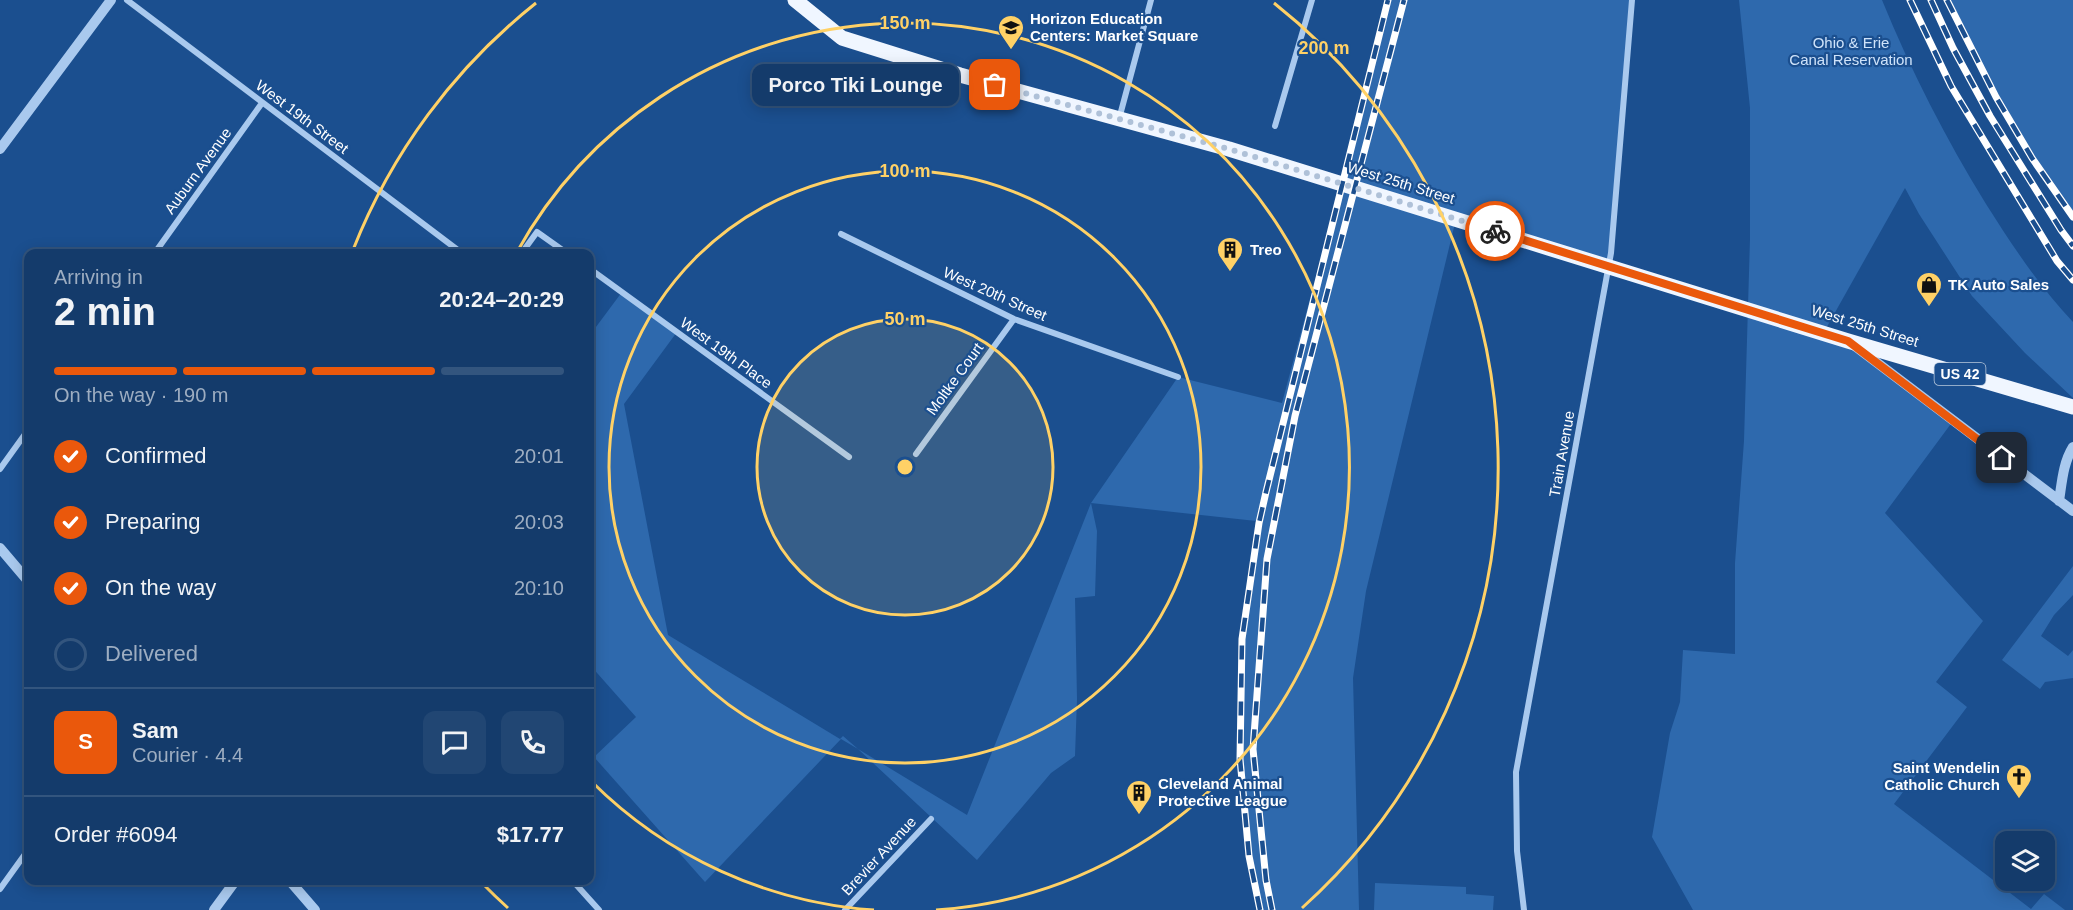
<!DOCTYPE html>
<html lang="en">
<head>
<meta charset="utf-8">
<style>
	:root { --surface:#143b6b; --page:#214673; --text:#f1f3f6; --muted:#9dadc1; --line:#33557e; --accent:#ea580c }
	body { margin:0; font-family:Arial,sans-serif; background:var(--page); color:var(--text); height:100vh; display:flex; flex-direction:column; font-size:22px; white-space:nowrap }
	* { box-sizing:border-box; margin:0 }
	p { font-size:20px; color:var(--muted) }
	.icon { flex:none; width:33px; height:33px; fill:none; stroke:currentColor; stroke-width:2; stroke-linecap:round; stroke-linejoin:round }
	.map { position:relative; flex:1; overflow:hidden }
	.drawer { position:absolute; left:24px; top:249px; width:570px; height:636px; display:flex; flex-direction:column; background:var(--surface); border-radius:12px; box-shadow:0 3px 15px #0003,0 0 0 2px var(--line) }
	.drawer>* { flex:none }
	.controls { position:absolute; left:1995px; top:831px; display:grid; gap:12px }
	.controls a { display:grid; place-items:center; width:60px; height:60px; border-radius:12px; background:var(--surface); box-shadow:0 3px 15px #0003,0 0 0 2px var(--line); font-size:30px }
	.pin { position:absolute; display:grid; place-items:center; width:51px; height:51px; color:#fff; margin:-26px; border-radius:12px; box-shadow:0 3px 9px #0006 }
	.courier { position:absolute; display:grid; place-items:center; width:60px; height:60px; margin:-30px; border:4px solid #ea580c; border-radius:50%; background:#fff; color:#222; box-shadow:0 2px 8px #0007 }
	.bubble { position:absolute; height:42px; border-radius:12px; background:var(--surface); box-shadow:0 3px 15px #0003,0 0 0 2px var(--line); font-size:20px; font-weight:600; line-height:42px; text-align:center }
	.headline em { font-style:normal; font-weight:600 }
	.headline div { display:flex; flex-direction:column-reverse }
	.headline { display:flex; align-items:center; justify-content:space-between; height:102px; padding:0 30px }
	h1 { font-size:39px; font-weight:600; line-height:45px }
	.bar { display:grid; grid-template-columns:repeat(4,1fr); gap:9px 6px; align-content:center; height:72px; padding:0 30px }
	.bar i { height:8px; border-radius:4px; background:var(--line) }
	.bar .on { background:var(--accent) }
	.bar p { grid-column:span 4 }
	.line { display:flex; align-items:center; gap:15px; padding:0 30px; border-top:2px solid var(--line) }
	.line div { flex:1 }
	.round { display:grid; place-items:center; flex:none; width:63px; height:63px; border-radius:12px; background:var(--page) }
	ol { padding:0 30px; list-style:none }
	li { display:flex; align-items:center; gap:18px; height:66px }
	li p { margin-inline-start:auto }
	li .icon { padding:6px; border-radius:50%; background:var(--accent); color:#fff; stroke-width:4 }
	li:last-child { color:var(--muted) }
	li i { width:33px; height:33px; border:3px solid var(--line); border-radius:50% }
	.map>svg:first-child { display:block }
	.green { fill:#2e69ad }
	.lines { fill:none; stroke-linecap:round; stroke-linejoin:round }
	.minor { stroke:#a9c9ee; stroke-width:6 }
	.tertiary { stroke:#a9c9ee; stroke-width:10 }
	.primary { stroke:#f0f6ff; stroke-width:15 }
	.rail-casing { stroke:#fff; stroke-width:7 }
	.rail { stroke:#1b4f8f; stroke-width:4.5; stroke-dasharray:14; stroke-linecap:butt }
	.done { stroke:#afc1d8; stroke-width:6; stroke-dasharray:0 10.8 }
	.route { stroke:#ea580c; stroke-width:8 }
	.ring { fill:none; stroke:#ffd166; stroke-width:3 }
	.labels { text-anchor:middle; stroke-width:4.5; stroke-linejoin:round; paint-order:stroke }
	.shield { fill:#1b4f8f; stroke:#bbcadd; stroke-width:1.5 }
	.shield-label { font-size:14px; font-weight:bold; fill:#fff }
	.poi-label { font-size:15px; font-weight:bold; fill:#fff; stroke:#1b4f8f; text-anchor:start }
	.park-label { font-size:15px; fill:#cfe3fa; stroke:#1b4f8f }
	.street-label { font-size:15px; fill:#fff; stroke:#1b4f8f }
	.centre { fill:#ffd166; stroke:#1b4f8f; stroke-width:3 }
	.ring-label { font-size:18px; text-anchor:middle; font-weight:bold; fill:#ffd166; stroke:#1b4f8f; stroke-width:4.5; stroke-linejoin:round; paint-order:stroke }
</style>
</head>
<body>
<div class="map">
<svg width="2073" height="910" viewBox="0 0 2073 910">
	<rect width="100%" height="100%" fill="#1b4f8f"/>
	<!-- green -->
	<path class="green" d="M1388,0H1632L1608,266L1456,219L1366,591L1353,678L1359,910H1260L1249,856L1240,759L1242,639L1256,521L1091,503L1097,531L1095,596L1075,598L1077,699L1075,756L1051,773L977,860L858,749L841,739L705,882L594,757L636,717L590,665V335L622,292L677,332L624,404L668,635L840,739L843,736L858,749L967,815L1091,503L1178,377L1282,403L1365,94Z
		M1739,0H1882C1911,71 1946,139 1986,204C2012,245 2039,286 2073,322V398L2025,353L1972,296L1919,214L1905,188L1824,332L1848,341L1953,421L1885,513L1983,621L1936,682L1967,707L1894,804L2031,909L2044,894L2065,910H1693L1652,837L1670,733L1680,702L1683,650L1735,654V563L1744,441L1750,239V108Z
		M1947,0H2073V217L2032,158L1996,97Z
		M2073,566V595L2054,615L2041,636L2068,656L2073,650V678L2045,682L2040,689L2002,660Z
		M1375,883L1466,887V894L1494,896L1493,910H1374Z"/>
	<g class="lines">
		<!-- minor -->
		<path class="minor" d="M127,0L463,254
			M1119,119L1151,0
			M1275,126L1312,0
			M841,234L1014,319L1178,377
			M154,254L262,103
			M521,254L537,232L568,254
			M590,269L849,457
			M916,454L1014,319
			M0,469L28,430
			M572,880L599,910
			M0,889L28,850
			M845,910L931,819
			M1524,910L1517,851L1516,772L1611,253L1632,0"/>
		<!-- tertiary -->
		<path class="tertiary" d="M0,149L111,0
			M1855,346L2073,511
			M2059,501C2062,482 2063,463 2073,447
			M0,548L28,581
			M289,880L315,910
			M214,910L236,880"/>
		<!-- primary -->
		<path class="primary" d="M795,0L842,38L960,75L1229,149L1848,341L2073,407"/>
		<defs>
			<path id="rail" d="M1910,0L1951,86L2057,261L2073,280
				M1931,0L1953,48L1990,116L2061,230L2073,246
				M1947,0L1996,97L2032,158L2073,217
				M1260,910L1249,856L1240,759L1242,639L1259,523L1266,492L1388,0
				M1272,910L1266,880L1253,749L1267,559L1295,416L1404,0"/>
		</defs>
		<!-- rail casing -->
		<use href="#rail" class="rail-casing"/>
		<!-- rail -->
		<use href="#rail" class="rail"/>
	</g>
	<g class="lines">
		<!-- done -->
		<path class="done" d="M995,85L1229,149L1495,231"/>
		<!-- route -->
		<path class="route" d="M1495,231L1848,341L2002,458"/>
	</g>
	<!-- distance rings -->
	<circle cx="905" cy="467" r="148" fill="#ffd166" fill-opacity=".12"/>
	<g class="ring">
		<circle cx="905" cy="467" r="148"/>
		<circle cx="905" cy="467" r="296"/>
		<path d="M874 910A444 444 0 0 1 591 781M517 252A444 444 0 1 1 936 910"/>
		<path d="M508 908A593 593 0 0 1 482 883M353 250A593 593 0 0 1 536 3M1274 3A593 593 0 0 1 1302 908"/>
	</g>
	<!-- icons -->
	<defs>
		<symbol id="school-pin" viewBox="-11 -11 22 30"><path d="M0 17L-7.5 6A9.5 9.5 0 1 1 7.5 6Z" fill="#ffd166" stroke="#1b4f8f"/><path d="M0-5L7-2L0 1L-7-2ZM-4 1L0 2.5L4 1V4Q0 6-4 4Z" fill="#111"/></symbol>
		<symbol id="building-pin" viewBox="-11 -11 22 30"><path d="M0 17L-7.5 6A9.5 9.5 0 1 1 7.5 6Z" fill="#ffd166" stroke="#1b4f8f"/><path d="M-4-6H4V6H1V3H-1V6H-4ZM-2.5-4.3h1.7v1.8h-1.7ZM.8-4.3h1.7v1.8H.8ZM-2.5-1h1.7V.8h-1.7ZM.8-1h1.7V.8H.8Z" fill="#111"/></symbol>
		<symbol id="shop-pin" viewBox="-11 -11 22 30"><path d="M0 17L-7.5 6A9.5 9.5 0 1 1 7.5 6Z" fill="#ffd166" stroke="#1b4f8f"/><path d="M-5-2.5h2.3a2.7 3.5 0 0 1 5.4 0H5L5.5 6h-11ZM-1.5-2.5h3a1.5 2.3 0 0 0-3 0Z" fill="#111"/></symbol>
		<symbol id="church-pin" viewBox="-11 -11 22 30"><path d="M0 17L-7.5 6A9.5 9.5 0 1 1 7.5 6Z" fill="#ffd166" stroke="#1b4f8f"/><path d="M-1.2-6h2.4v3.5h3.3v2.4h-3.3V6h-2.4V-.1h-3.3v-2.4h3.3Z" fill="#111"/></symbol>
	</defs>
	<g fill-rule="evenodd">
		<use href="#school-pin" x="996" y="13" width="30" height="40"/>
		<use href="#building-pin" x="1215" y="235" width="30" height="40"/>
		<use href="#shop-pin" x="1914" y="270" width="30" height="40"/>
		<use href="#church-pin" x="2004" y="762" width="30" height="40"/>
		<use href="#building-pin" x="1124" y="778" width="30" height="40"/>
	</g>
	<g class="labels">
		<!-- shield labels -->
		<rect class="shield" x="1934.5" y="363" width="51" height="22" rx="4.5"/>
		<g class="shield-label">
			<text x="1960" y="379">US 42</text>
		</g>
		<!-- poi labels -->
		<g class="poi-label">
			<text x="1030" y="24">Horizon Education<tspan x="1030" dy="17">Centers: Market Square</tspan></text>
			<text x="1250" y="255">Treo</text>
			<text x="1948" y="290">TK Auto Sales</text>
			<text x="2000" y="773" text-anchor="end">Saint Wendelin<tspan x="2000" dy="17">Catholic Church</tspan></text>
			<text x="1158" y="789">Cleveland Animal<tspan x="1158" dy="17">Protective League</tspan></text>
		</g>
		<!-- park labels -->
		<g class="park-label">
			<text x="1851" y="48">Ohio &amp; Erie<tspan x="1851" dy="17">Canal Reservation</tspan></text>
		</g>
		<!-- street labels -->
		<g class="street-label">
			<text transform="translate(302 117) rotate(37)" y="5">West 19th Street</text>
			<text transform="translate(198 171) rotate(-54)" y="5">Auburn Avenue</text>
			<text transform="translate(1401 183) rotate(17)" y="5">West 25th Street</text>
			<text transform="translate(995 294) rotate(24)" y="5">West 20th Street</text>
			<text transform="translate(1865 326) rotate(17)" y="5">West 25th Street</text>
			<text transform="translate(726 353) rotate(36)" y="5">West 19th Place</text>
			<text transform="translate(955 379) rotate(-54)" y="5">Moltke Court</text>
			<text transform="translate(1562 454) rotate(-80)" y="5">Train Avenue</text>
			<text transform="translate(879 856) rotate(-47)" y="5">Brevier Avenue</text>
		</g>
	</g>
	<circle cx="905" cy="467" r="9" class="centre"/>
	<g class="ring-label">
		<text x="905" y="29">150 m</text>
		<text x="1324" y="54">200 m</text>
		<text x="905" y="177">100 m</text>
		<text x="905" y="325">50 m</text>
	</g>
</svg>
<div class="controls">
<a><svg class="icon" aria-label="layers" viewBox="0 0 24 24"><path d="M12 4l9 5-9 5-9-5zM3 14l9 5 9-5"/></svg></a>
</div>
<div class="pin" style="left:995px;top:85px;background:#ea580c"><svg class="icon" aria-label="bag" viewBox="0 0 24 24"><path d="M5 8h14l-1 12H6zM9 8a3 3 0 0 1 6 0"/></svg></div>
<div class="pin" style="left:2002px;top:458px;background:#1f2937"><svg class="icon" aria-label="home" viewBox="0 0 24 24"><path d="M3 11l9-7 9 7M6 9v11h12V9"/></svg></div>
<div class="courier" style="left:1495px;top:231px"><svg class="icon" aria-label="bike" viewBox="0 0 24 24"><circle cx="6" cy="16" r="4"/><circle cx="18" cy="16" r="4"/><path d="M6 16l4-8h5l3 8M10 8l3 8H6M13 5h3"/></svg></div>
<div class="bubble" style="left:752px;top:64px;width:207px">Porco Tiki Lounge</div>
<section class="drawer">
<div class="headline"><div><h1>2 min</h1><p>Arriving in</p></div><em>20:24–20:29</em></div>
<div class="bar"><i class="on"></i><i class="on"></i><i class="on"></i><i></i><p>On the way · 190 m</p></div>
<ol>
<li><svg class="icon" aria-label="check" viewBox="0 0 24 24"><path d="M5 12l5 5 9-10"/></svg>Confirmed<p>20:01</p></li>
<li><svg class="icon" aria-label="check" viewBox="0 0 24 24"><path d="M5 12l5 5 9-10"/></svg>Preparing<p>20:03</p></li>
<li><svg class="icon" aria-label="check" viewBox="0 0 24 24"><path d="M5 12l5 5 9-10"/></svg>On the way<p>20:10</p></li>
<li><i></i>Delivered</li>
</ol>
<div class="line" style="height:108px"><b class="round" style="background:var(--accent);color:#fff">S</b><div><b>Sam</b><p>Courier · 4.4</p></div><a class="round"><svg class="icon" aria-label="chat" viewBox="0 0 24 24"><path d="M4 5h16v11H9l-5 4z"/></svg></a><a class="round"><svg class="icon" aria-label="phone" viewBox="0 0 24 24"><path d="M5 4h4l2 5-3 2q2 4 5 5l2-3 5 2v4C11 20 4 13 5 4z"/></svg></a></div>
<div class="line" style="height:78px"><div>Order #6094</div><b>$17.77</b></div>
</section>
</div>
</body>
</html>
